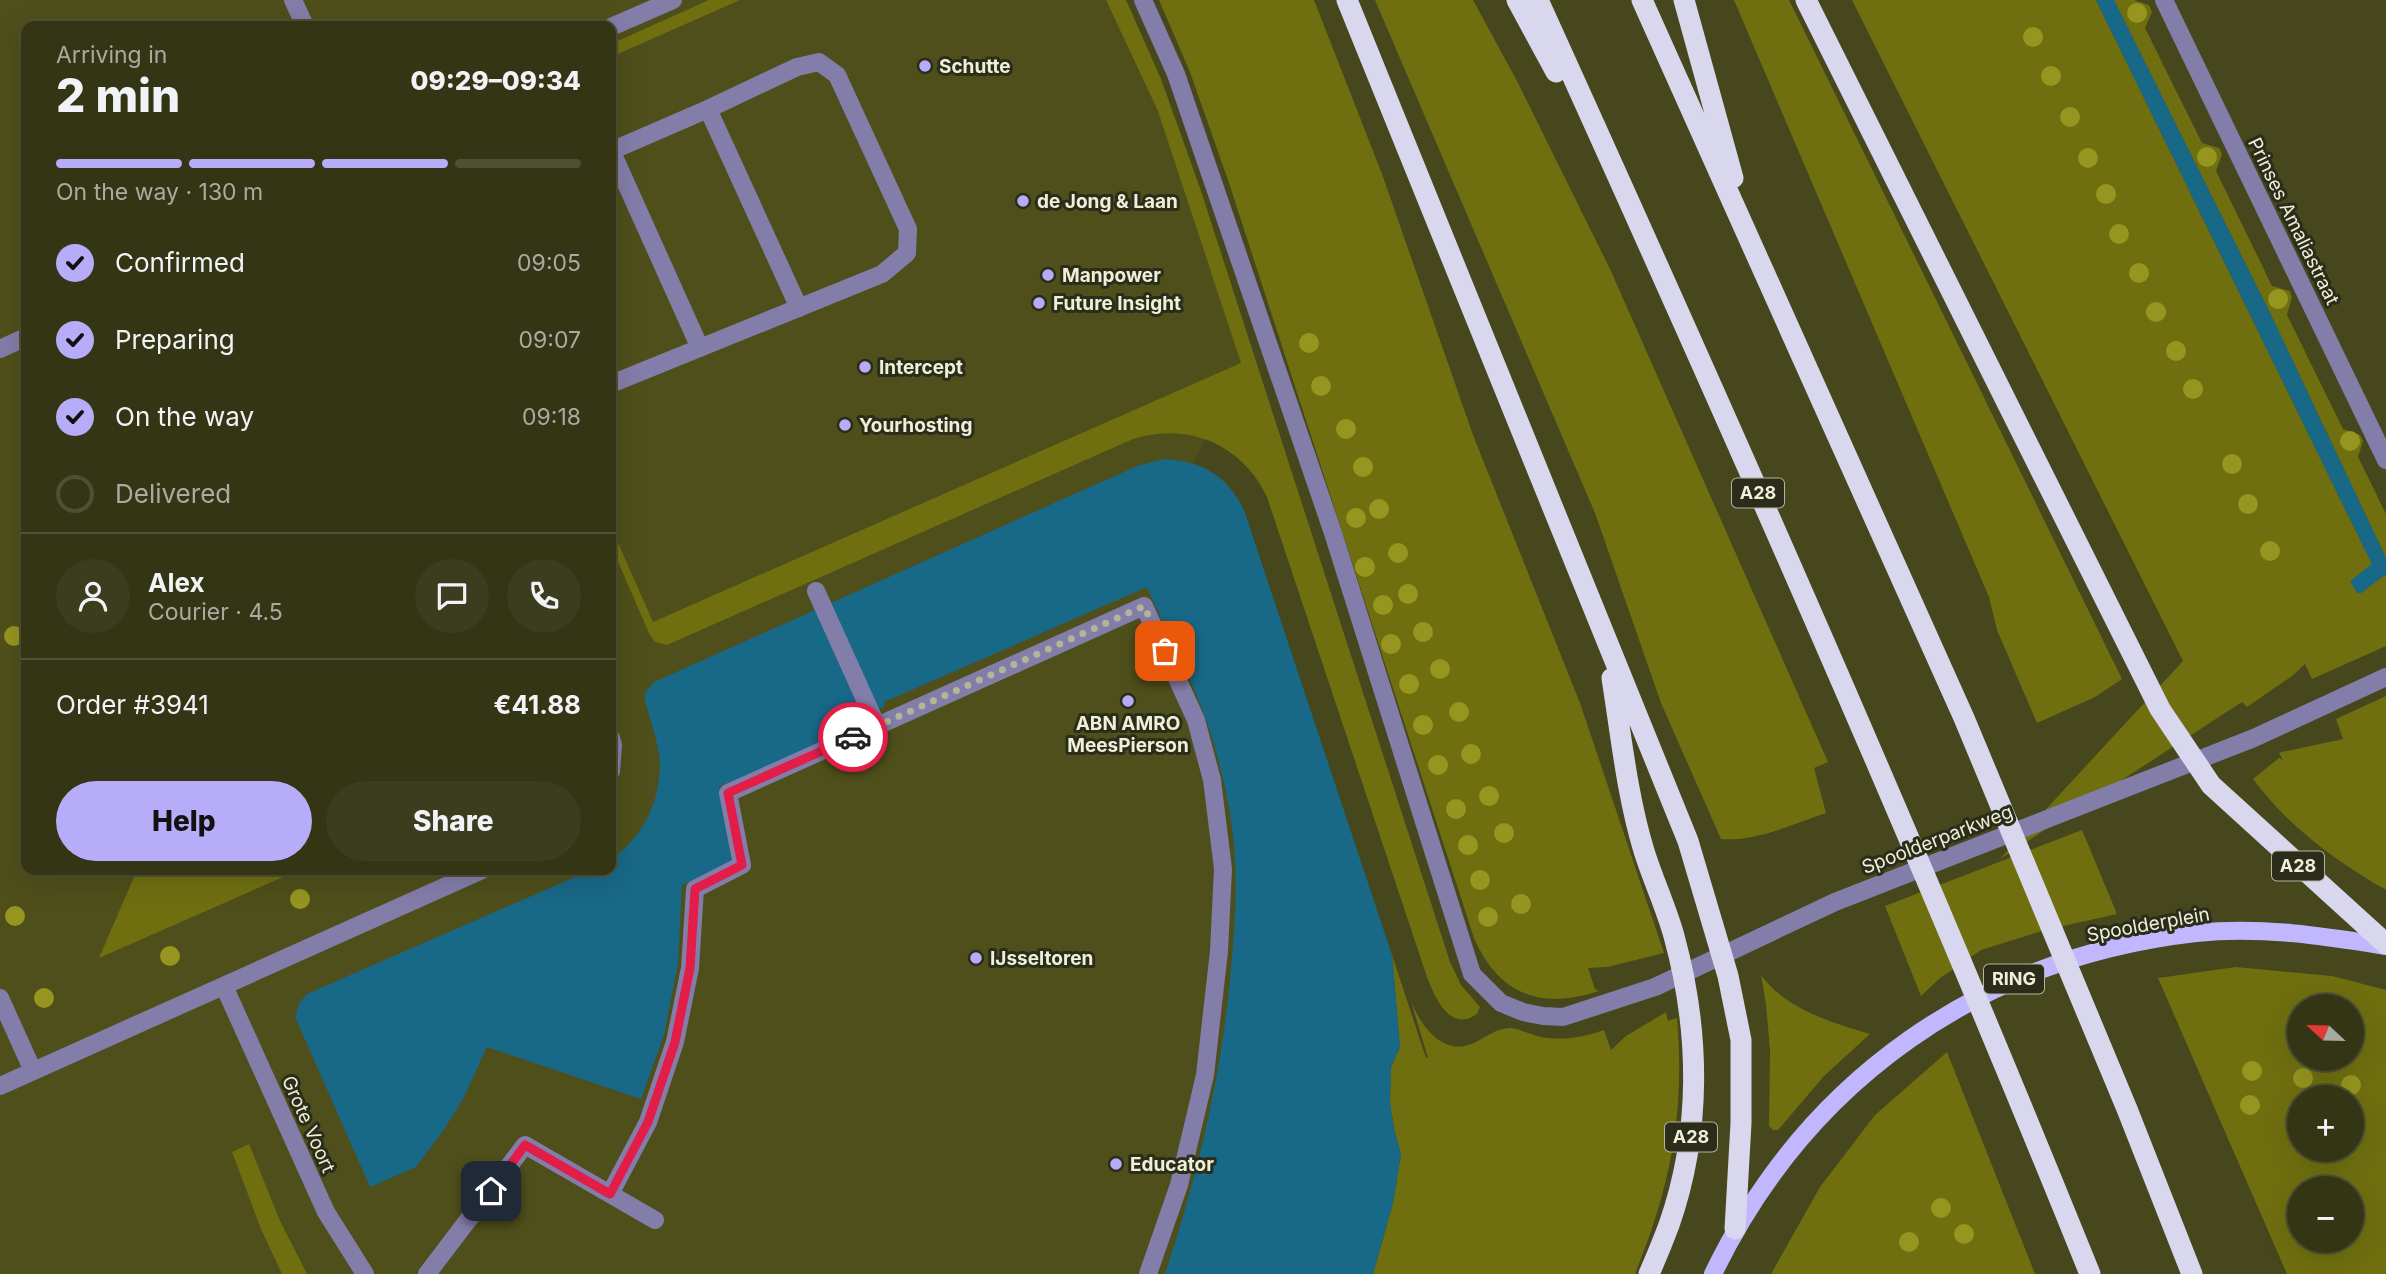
<!DOCTYPE html>
<html lang="en">
<head>
<meta charset="utf-8">
<style>
	:root { --surface:#343515; --page:#3c3d1e; --text:#f1f3f6; --muted:#a9aba0; --line:#4e5034; --accent:#b6acf8 }
	body { margin:0; font-family:Inter,sans-serif; background:var(--page); color:var(--text); height:100vh; display:flex; flex-direction:column; font-size:26px; white-space:nowrap }
	* { box-sizing:border-box; margin:0 }
	p { font-size:23px; color:var(--muted) }
	.icon { flex:none; width:38px; height:38px; fill:none; stroke:currentColor; stroke-width:2; stroke-linecap:round; stroke-linejoin:round }
	.map { position:relative; flex:1; overflow:hidden }
	.sheet { position:absolute; left:21px; top:21px; width:595px; height:854px; display:flex; flex-direction:column; background:var(--surface); border-radius:14px; box-shadow:0 7px 28px #0002,0 0 0 2px var(--line) }
	.sheet>* { flex:none }
	.needle { width:46px; rotate:292deg }
	.buttons { position:absolute; left:2287px; top:994px; display:grid; gap:14px }
	.buttons a { display:grid; place-items:center; width:77px; height:77px; border-radius:50%; background:var(--surface); box-shadow:0 7px 28px #0002,0 0 0 2px var(--line); font-size:35px }
	.pin { position:absolute; display:grid; place-items:center; width:60px; height:60px; color:#fff; margin:-30px; border-radius:14px; box-shadow:0 4px 10px #0006 }
	.courier { position:absolute; display:grid; place-items:center; width:70px; height:70px; margin:-35px; border:5px solid #e11d48; border-radius:50%; background:#fff; color:#222; box-shadow:0 2px 9px #0007 }
	.summary em { font-style:normal; font-weight:800 }
	.summary div { display:flex; flex-direction:column-reverse }
	.summary { display:flex; align-items:center; justify-content:space-between; height:119px; padding:0 35px }
	h1 { font-size:46px; font-weight:800; line-height:52px }
	.bar { display:grid; grid-template-columns:repeat(4,1fr); gap:10px 7px; align-content:center; height:84px; padding:0 35px }
	.bar i { height:9px; border-radius:5px; background:var(--line) }
	.bar .selected { background:var(--accent) }
	.bar p { grid-column:span 4 }
	.line { display:flex; align-items:center; gap:18px; padding:0 35px; border-top:2px solid var(--line) }
	.line div { flex:1 }
	.round { display:grid; place-items:center; flex:none; width:74px; height:74px; border-radius:37px; background:var(--page) }
	ol { padding:0 35px; list-style:none }
	li { display:flex; align-items:center; gap:21px; height:77px }
	li p { margin-inline-start:auto }
	li .icon { padding:7px; border-radius:50%; background:var(--accent); color:#111; stroke-width:4 }
	li:last-child { color:var(--muted) }
	li i { width:38px; height:38px; border:4px solid var(--line); border-radius:50% }
	.action { display:flex; gap:14px; margin-top:auto; padding:14px 35px }
	.action a { flex:1; height:80px; border-radius:42px; background:var(--accent); color:#111; font-size:28px; font-weight:800; line-height:80px; text-align:center }
	.action a+a { background:var(--page); color:var(--text) }
	.map>svg:first-child { display:block }
	.built { fill:#4f4f1b; fill-rule:evenodd }
	.green { fill:#6f6f10; fill-rule:evenodd }
	.water { fill:#186887 }
	.lines { fill:none; stroke-linecap:round; stroke-linejoin:round }
	.minor { stroke:#837da9; stroke-width:18 }
	.major { stroke:#c0b7ff; stroke-width:18 }
	.highway { stroke:#d9d7ed; stroke-width:21 }
	.tree { fill:#959520 }
	.done { stroke:#b3b596; stroke-width:7; stroke-dasharray:0 12.6 }
	.route { stroke:#e11d48; stroke-width:9 }
	.poi-dot { fill:#b6acf8; stroke:#2b2c1a; stroke-width:2.5 }
	.labels { text-anchor:middle; stroke-width:6; stroke-linejoin:round; paint-order:stroke }
	.shield { fill:#2b2c1a; stroke:#b4b59f; stroke-width:2 }
	.shield-label { font-size:18px; font-weight:bold; fill:#eef0d8 }
	.poi-label { font-size:19px; font-weight:bold; fill:#eef0d8; stroke:#2b2c1a; text-anchor:start }
	.street-label { font-size:19px; fill:#eef0d8; stroke:#2b2c1a }
</style>
</head>
<body>
<div class="map">
<svg width="2386" height="1274" viewBox="0 0 2386 1274">
	<rect width="100%" height="100%" fill="#46471c"/>
	<!-- built -->
	<path class="built" d="M0,0H1122L1246,366L1193,462L1284,875L1223,1274H0ZM26,26H611V870H26Z"/>
	<!-- green -->
	<path class="green" d="M709,0H740L611,57V44Z
		M1106,0H1126L1161,79L1201,191L1450,962L1461,985L1480,1007L1477,1014C1450,1033 1435,998 1427,977L1267,497C1242,444 1188,422 1133,439L667,645L655,642L650,635L611,546V527L653,622L1241,363L1158,111Z
		M1159,0H1314L1382,174L1473,435L1580,703L1664,953L1607,967L1588,968L1595,989L1599,991C1541,1010 1499,995 1474,938L1229,183L1190,72Z
		M1375,0H1473L1517,81L1610,269L1828,762L1814,768L1826,813C1793,824 1756,842 1721,839L1661,703L1595,513Z
		M1734,0H1789L2122,679L2095,697L2037,723L1997,630L1989,597Z
		M1852,0H2096L2372,564L2361,593L2386,574V646L2312,679L2305,664L2292,676L2247,707L2242,702L2000,859L2183,661Z
		M2114,0H2134L2149,5L2152,12L2145,28L2202,143L2219,148L2222,154L2216,171L2272,286L2290,291L2292,297L2287,315L2343,429L2360,435L2363,441L2358,457L2386,514V558L2271,315Z
		M2386,696V890C2334,860 2289,827 2253,779L2279,758L2283,760L2279,753L2282,752L2343,739L2336,719Z
		M2082,830L2117,914L2045,930L1981,950L1939,979L1921,996L1885,906Z
		M137,870H299L99,958Z
		M1392,955L1426,1058H1428L1411,1001C1419,1022 1438,1051 1465,1046C1480,1043 1493,1028 1510,1028C1520,1029 1531,1035 1541,1037C1563,1041 1584,1037 1604,1030L1611,1050L1626,1036L1666,1012L1668,1021L1677,1018C1685,1113 1671,1185 1635,1274H1373L1393,1203L1401,1154L1394,1129L1390,1102L1391,1067L1400,1047Z
		M2236,967L2332,976L2386,990V1274H2287L2158,978ZM2300,1006H2352V1059H2300ZM2300,1097H2352V1150H2300ZM2300,1188H2352V1241H2300Z
		M1761,975C1786,1009 1830,1022 1870,1034L1824,1076L1778,1130H1773L1769,1126L1770,1051L1766,1004Z
		M1947,1052L2035,1274H1771L1820,1187L1875,1115Z
		M249,1144L280,1221L307,1274H282L261,1229L232,1152Z"/>
	<!-- water -->
	<path class="water" d="M2096,0H2114L2271,315L2386,558V574L2361,593H2357L2350,581L2372,564Z
		M1164,459C1202,461 1227,475 1244,510L1392,955L1400,1047L1391,1067L1390,1102L1394,1129L1401,1154L1393,1203L1373,1274H1165C1198,1174 1222,1074 1231,969C1235,925 1238,880 1233,836C1230,806 1223,777 1215,748C1201,695 1169,638 1147,587L884,702V707L865,716L867,723L719,787L732,864L682,885L678,963L664,1035L641,1099L487,1047L464,1097L445,1128L416,1167L370,1187L296,1019C296,1007 300,1000 309,993L591,870H611V859C645,837 664,794 659,754C656,736 650,718 645,701V693L654,682L1137,466Z"/>
	<g class="lines">
		<!-- minor -->
		<path class="minor" d="M293,0L305,26
			M1143,0L1176,74L1333,533L1472,974L1501,1003L1523,1012L1543,1016L1563,1017L1655,987L1835,902L2254,738L2386,677
			M2164,0L2386,460
			M611,27L673,0
			M708,109L799,308
			M611,150L700,348
			M611,151L708,109L797,67L819,62L837,75L908,229L907,253L882,274L611,384
			M0,349L26,337
			M816,591L877,726
			M611,738L613,745L611,771
			M224,986L326,1212L365,1274
			M0,998L33,1071
			M0,1086L482,870
			M610,1194L648,1122L675,1042L690,968L695,889L742,865L728,793L1144,606L1196,720L1212,780L1223,869L1219,951L1205,1075L1179,1185L1148,1274
			M427,1274L525,1145L655,1220"/>
		<!-- major -->
		<path class="major" d="M1713,1274C1807,1079 1982,957 2196,933C2260,926 2324,936 2386,946"/>
		<!-- highway -->
		<path class="highway" d="M1347,0L1688,841L1728,976L1741,1040V1123L1735,1229
			M1517,0L1556,72
			M1538,0C1729,421 1917,845 2090,1274
			M1642,0L1964,718L2127,1109L2192,1274
			M1684,0L1733,178
			M1806,0L2160,709L2211,785L2386,944
			M1612,678C1621,735 1627,795 1644,851C1653,880 1666,907 1674,936C1700,1031 1702,1131 1669,1225C1663,1241 1656,1258 1649,1274"/>
	</g>
	<!-- trees -->
	<g class="tree">
		<circle cx="2137" cy="13" r="10"/>
		<circle cx="2033" cy="37" r="10"/>
		<circle cx="2051" cy="76" r="10"/>
		<circle cx="2070" cy="117" r="10"/>
		<circle cx="2207" cy="157" r="10"/>
		<circle cx="2088" cy="158" r="10"/>
		<circle cx="2106" cy="194" r="10"/>
		<circle cx="2119" cy="234" r="10"/>
		<circle cx="2139" cy="273" r="10"/>
		<circle cx="2278" cy="299" r="10"/>
		<circle cx="2156" cy="312" r="10"/>
		<circle cx="1309" cy="343" r="10"/>
		<circle cx="2176" cy="351" r="10"/>
		<circle cx="1321" cy="386" r="10"/>
		<circle cx="2193" cy="389" r="10"/>
		<circle cx="1346" cy="429" r="10"/>
		<circle cx="2350" cy="441" r="10"/>
		<circle cx="2232" cy="464" r="10"/>
		<circle cx="1363" cy="467" r="10"/>
		<circle cx="2248" cy="504" r="10"/>
		<circle cx="1379" cy="509" r="10"/>
		<circle cx="1356" cy="518" r="10"/>
		<circle cx="2270" cy="551" r="10"/>
		<circle cx="1398" cy="553" r="10"/>
		<circle cx="1365" cy="567" r="10"/>
		<circle cx="1408" cy="594" r="10"/>
		<circle cx="1383" cy="605" r="10"/>
		<circle cx="1423" cy="632" r="10"/>
		<circle cx="14" cy="636" r="10"/>
		<circle cx="1391" cy="644" r="10"/>
		<circle cx="1440" cy="669" r="10"/>
		<circle cx="1409" cy="684" r="10"/>
		<circle cx="1459" cy="712" r="10"/>
		<circle cx="1423" cy="725" r="10"/>
		<circle cx="1471" cy="754" r="10"/>
		<circle cx="1438" cy="765" r="10"/>
		<circle cx="1489" cy="796" r="10"/>
		<circle cx="1456" cy="809" r="10"/>
		<circle cx="1504" cy="833" r="10"/>
		<circle cx="1468" cy="845" r="10"/>
		<circle cx="1480" cy="880" r="10"/>
		<circle cx="300" cy="899" r="10"/>
		<circle cx="1521" cy="904" r="10"/>
		<circle cx="15" cy="916" r="10"/>
		<circle cx="1488" cy="917" r="10"/>
		<circle cx="170" cy="956" r="10"/>
		<circle cx="44" cy="998" r="10"/>
		<circle cx="2252" cy="1071" r="10"/>
		<circle cx="2303" cy="1078" r="10"/>
		<circle cx="2351" cy="1085" r="10"/>
		<circle cx="2250" cy="1105" r="10"/>
		<circle cx="1941" cy="1208" r="10"/>
		<circle cx="1964" cy="1234" r="10"/>
		<circle cx="1909" cy="1242" r="10"/>
	</g>
	<g class="lines">
		<!-- done -->
		<path class="done" d="M853,737L1144,606L1165,651"/>
		<!-- route -->
		<path class="route" d="M491,1191L525,1145L610,1194L648,1122L675,1042L690,968L695,889L742,865L728,793L853,737"/>
	</g>
	<!-- markers -->
	<g class="poi-dot">
		<circle cx="925" cy="66" r="7"/>
		<circle cx="1023" cy="201" r="7"/>
		<circle cx="1048" cy="275" r="7"/>
		<circle cx="1039" cy="303" r="7"/>
		<circle cx="865" cy="367" r="7"/>
		<circle cx="845" cy="425" r="7"/>
		<circle cx="1128" cy="701" r="7"/>
		<circle cx="976" cy="958" r="7"/>
		<circle cx="1116" cy="1164" r="7"/>
	</g>
	<g class="labels">
		<!-- shield labels -->
		<g class="shield">
			<rect x="1732" y="478.5" width="52" height="29" rx="5"/>
			<rect x="2272" y="851.5" width="52" height="29" rx="5"/>
			<rect x="1984" y="964.5" width="60" height="29" rx="5"/>
			<rect x="1665" y="1122.5" width="52" height="29" rx="5"/>
		</g>
		<g class="shield-label">
			<text x="1758" y="499">A28</text>
			<text x="2298" y="872">A28</text>
			<text x="2014" y="985">RING</text>
			<text x="1691" y="1143">A28</text>
		</g>
		<!-- poi labels -->
		<g class="poi-label">
			<text x="939" y="73">Schutte</text>
			<text x="1037" y="208">de Jong &amp; Laan</text>
			<text x="1062" y="282">Manpower</text>
			<text x="1053" y="310">Future Insight</text>
			<text x="879" y="374">Intercept</text>
			<text x="859" y="432">Yourhosting</text>
			<text x="1128" y="730" text-anchor="middle">ABN AMRO<tspan x="1128" dy="22">MeesPierson</tspan></text>
			<text x="990" y="965">IJsseltoren</text>
			<text x="1130" y="1171">Educator</text>
		</g>
		<!-- street labels -->
		<g class="street-label">
			<text transform="translate(2294 221) rotate(64)" y="7">Prinses Amaliastraat</text>
			<text transform="translate(1937 839) rotate(-21)" y="7">Spoolderparkweg</text>
			<text transform="translate(2148 924) rotate(-10)" y="7">Spoolderplein</text>
			<text transform="translate(309 1124) rotate(66)" y="7">Grote Voort</text>
		</g>
	</g>
</svg>
<div class="buttons">
<a><svg class="needle" viewBox="-14 -14 28 28"><path d="M0-13l5 13h-10z" fill="#e53935"/><path d="M0 13l5-13h-10z" fill="#a9aba0"/></svg></a>
<a>+</a>
<a>−</a>
</div>
<div class="pin" style="left:1165px;top:651px;background:#ea580c"><svg class="icon" aria-label="bag" viewBox="0 0 24 24"><path d="M5 8h14l-1 12H6zM9 8a3 3 0 0 1 6 0"/></svg></div>
<div class="pin" style="left:491px;top:1191px;background:#1f2937"><svg class="icon" aria-label="home" viewBox="0 0 24 24"><path d="M3 11l9-7 9 7M6 9v11h12V9"/></svg></div>
<div class="courier" style="left:853px;top:737px"><svg class="icon" aria-label="car" viewBox="0 0 24 24"><path d="M5 17H2v-5l4-1 3-4h7l3 4 3 1v5h-3M9 17h6M6 11h13"/><circle cx="7" cy="17" r="2"/><circle cx="17" cy="17" r="2"/></svg></div>
<section class="sheet">
<div class="summary"><div><h1>2 min</h1><p>Arriving in</p></div><em>09:29–09:34</em></div>
<div class="bar"><i class="selected"></i><i class="selected"></i><i class="selected"></i><i></i><p>On the way · 130 m</p></div>
<ol>
<li><svg class="icon" aria-label="check" viewBox="0 0 24 24"><path d="M5 12l5 5 9-10"/></svg>Confirmed<p>09:05</p></li>
<li><svg class="icon" aria-label="check" viewBox="0 0 24 24"><path d="M5 12l5 5 9-10"/></svg>Preparing<p>09:07</p></li>
<li><svg class="icon" aria-label="check" viewBox="0 0 24 24"><path d="M5 12l5 5 9-10"/></svg>On the way<p>09:18</p></li>
<li><i></i>Delivered</li>
</ol>
<div class="line" style="height:126px"><a class="round"><svg class="icon" aria-label="person" viewBox="0 0 24 24"><circle cx="12" cy="8" r="4"/><path d="M4 21q1-7 8-7t8 7"/></svg></a><div><b>Alex</b><p>Courier · 4.5</p></div><a class="round"><svg class="icon" aria-label="chat" viewBox="0 0 24 24"><path d="M4 5h16v11H9l-5 4z"/></svg></a><a class="round"><svg class="icon" aria-label="phone" viewBox="0 0 24 24"><path d="M5 4h4l2 5-3 2q2 4 5 5l2-3 5 2v4C11 20 4 13 5 4z"/></svg></a></div>
<div class="line" style="height:91px"><div>Order #3941</div><b>€41.88</b></div>
<div class="action"><a>Help</a><a>Share</a></div>
</section>
</div>
</body>
</html>
